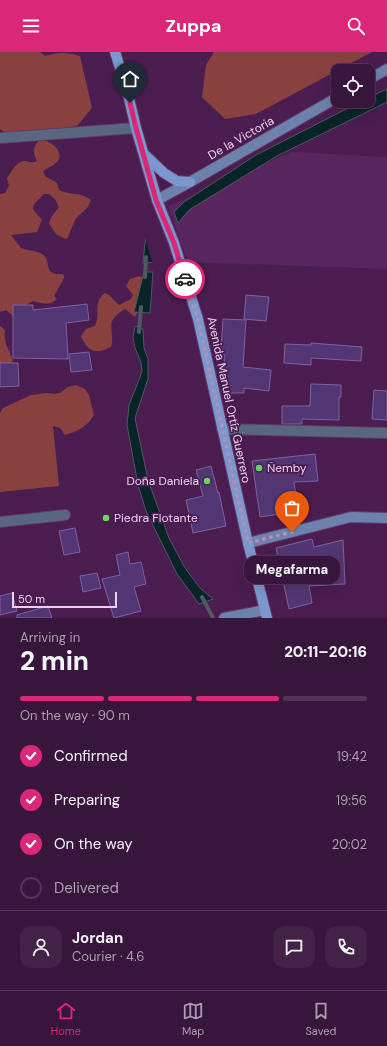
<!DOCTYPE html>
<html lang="en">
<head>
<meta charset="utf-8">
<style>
	:root { --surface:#38153c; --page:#432247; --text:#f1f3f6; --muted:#ab9faf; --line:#523456; --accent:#db2777 }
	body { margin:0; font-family:"DM Sans",sans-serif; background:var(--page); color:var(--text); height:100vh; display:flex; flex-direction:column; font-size:15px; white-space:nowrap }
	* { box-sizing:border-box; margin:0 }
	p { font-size:13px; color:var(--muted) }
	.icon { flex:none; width:22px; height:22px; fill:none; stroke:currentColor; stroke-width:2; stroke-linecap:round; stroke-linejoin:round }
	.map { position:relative; height:566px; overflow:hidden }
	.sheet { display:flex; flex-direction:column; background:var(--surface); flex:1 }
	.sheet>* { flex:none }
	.fabs { position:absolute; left:331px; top:12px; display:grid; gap:8px }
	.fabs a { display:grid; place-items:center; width:44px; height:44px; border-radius:8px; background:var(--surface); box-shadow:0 4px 16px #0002,0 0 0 1px var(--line); font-size:20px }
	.scale { position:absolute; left:12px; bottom:10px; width:105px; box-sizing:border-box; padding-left:4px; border:2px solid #ecd0ee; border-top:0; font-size:11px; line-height:14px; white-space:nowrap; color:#ecd0ee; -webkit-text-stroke:3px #4a1c50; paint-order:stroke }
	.pin { position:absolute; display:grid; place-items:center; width:34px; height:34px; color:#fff; margin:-41px -17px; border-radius:50% 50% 50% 0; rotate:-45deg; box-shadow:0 0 4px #0007 }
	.pin .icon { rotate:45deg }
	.courier { position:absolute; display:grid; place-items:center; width:40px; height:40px; margin:-20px; border:3px solid #db2777; border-radius:50%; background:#fff; color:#222; box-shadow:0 1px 5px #0007 }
	.bubble { position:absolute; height:28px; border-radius:12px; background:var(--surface); box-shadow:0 4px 16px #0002,0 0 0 1px var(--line); font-size:13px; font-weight:800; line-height:28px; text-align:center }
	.summary em { font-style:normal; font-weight:800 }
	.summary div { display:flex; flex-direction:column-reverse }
	.summary { display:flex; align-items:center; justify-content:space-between; height:68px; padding:0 20px }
	h1 { font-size:26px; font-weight:800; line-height:30px }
	.bar { display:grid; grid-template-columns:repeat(4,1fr); gap:6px 4px; align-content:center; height:48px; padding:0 20px }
	.bar i { height:5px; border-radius:3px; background:var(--line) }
	.bar .selected { background:var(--accent) }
	.bar p { grid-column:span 4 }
	.line { display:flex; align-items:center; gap:10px; padding:0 20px; border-top:1px solid var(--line) }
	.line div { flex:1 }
	.round { display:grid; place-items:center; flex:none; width:42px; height:42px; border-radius:12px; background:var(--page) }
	ol { padding:0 20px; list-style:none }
	li { display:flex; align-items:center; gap:12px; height:44px }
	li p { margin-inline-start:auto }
	li .icon { padding:4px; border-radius:50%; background:var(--accent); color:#fff; stroke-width:4 }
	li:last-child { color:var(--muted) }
	li i { width:22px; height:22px; border:2px solid var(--line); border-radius:50% }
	header { display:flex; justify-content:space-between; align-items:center; height:52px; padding:0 20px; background:var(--accent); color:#fff; font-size:18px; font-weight:800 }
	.tabs { display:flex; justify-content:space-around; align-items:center; height:56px; border-top:1px solid var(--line); background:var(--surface); font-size:11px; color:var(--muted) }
	.tabs a { display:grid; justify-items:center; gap:2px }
	.tabs .selected { color:var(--accent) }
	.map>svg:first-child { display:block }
	.built { fill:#58255f }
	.green { fill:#89413f }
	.water { fill:#092427; stroke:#4d5863 }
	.pier { fill:#4a1c50 }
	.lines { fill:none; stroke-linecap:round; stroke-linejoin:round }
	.stream { stroke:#4d5863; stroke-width:4 }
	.building { fill:#523673; stroke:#7d61a1 }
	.street-casing { stroke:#643969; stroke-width:12 }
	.secondary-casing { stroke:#643969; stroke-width:12 }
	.primary-casing { stroke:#643969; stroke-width:12 }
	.street { stroke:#586680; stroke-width:10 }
	.secondary { stroke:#6c82ac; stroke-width:10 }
	.primary { stroke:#7b97cd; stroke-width:10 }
	.done { stroke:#b391b7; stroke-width:4; stroke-dasharray:0 7.2 }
	.route { stroke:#db2777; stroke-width:5 }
	.poi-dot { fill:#67d465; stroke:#4a1c50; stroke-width:1.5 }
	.labels { text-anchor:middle; stroke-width:3.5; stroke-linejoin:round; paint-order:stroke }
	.street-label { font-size:12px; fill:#ecd0ee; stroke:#4a1c50 }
	.poi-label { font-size:12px; fill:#ecd0ee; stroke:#4a1c50; text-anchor:start }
</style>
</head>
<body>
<header><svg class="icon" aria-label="menu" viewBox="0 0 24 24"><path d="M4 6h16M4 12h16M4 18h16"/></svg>Zuppa<svg class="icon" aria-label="search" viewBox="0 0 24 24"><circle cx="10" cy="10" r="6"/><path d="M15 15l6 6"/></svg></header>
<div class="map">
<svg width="387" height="566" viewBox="0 0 387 566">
	<rect width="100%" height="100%" fill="#4a1c50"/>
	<!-- built -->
	<path class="built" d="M292,100L387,105V217L188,210L168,154Z"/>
	<!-- green -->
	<path class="green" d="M0,0H40L45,4C58,0 67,0 80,4L92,56L78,73L69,77L15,87L0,77Z
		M214,0H372L256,62L225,67L202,45L206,13Z
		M40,87C48,88 63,97 59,107C57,112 48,116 43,119L45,124L57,131L59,138C72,144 79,139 91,148L88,155L76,166L67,187C57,185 53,179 49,171L52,164L59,155L55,147L49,142H44L34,152L33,157L42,168L37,180L11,183L21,196C28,199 36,198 42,202C53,209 41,223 62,222L64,223V226L54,244L57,247C48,255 43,251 33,249L26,253L13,264L6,258L0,260V142L5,141L9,134L7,126C11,120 16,110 24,109C31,109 29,112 37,109C32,100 33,95 40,87Z
		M139,224L142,225L148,234L139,258L135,265L125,257C102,271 116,277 111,295C95,303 88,300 81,284L86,277L95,274C101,262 92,250 105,241L109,243L119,253L131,247L133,243L126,234L130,227Z
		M0,274L5,278C3,292 9,296 13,308L6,321L0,322Z
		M76,333L85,337L89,343L94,363C87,375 78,379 65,383L60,376L53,374L59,434L0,440V361L3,356L31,343L47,341L55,342L60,341L68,335Z"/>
	<!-- water -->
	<path class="water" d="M387,37V50L277,104L189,158L178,171L174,160L184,150L256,103L362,49H368V46Z
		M146,181L157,210L143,211Z
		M144,220H153L150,261L134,260Z
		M135,274L143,277L144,296L148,307V327L135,366L148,428L169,486L185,516L200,536L213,547L199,552L177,522L146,459L138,433L127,373L129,353L142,320L141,310L135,296L133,285Z"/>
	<!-- pier -->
	<path class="pier" d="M145,179L147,180L159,209L158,212H153L144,182Z"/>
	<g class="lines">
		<!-- stream -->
		<path class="stream" d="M145,225L146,205
			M139,280L141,255
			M202,545L213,566"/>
	</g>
	<!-- building -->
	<path class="building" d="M246,243L269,245L266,269L244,267Z
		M87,252L89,268L66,271L68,307L13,306V253H33V258Z
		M223,267L246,268L243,315L271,318L269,339L244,336V341H225L224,298L221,297Z
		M311,291L362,295L361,309L311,306V313L284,311L285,292L311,293Z
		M89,300L92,318L71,320L69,302Z
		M0,311H18L19,334L0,335Z
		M311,332L341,333V345H339V368L302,367V372H282V354H310Z
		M374,338L387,339V368L372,367Z
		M315,402L318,429L294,430L298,459L260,465L252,409Z
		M211,414L218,441L219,440L226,474L193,481L186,448L203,444L196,418Z
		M75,476L80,500L64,503L59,479Z
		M312,487L314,495L343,488L345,532L309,534L312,551L289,557L276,496Z
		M128,500L130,512L141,510L146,532L134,535L141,559L114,566L102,527L120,523L116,503Z
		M97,521L101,536L83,540L80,524Z
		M12,541L17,559L0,563V544Z
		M48,554L52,566H17V563Z"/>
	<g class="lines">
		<defs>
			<path id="street" d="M0,86L136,76
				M222,377L387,381
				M0,470L65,463"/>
			<path id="secondary" d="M368,28L387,17
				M157,148L190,130L338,45
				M248,491L351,465L387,466
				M224,566L265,558"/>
			<path id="primary" d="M115,0L127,38L136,76L157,148L174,191L198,267L248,491L267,566
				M145,103L164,121L177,129L190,130"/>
		</defs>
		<!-- street casing -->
		<use href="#street" class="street-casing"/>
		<!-- secondary casing -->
		<use href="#secondary" class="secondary-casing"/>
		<!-- primary casing -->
		<use href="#primary" class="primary-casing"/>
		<!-- street -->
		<use href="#street" class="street"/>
		<!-- secondary -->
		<use href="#secondary" class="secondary"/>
		<!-- primary -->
		<use href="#primary" class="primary"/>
	</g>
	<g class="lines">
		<!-- done -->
		<path class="done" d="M185,227L198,267L248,491L292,480"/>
		<!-- route -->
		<path class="route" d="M130,51L136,76L156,148L174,191L185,227"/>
	</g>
	<!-- markers -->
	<g class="poi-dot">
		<circle cx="259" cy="416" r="4"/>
		<circle cx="207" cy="429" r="4"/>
		<circle cx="106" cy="466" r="4"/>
	</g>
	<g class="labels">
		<!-- street labels -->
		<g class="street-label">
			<text transform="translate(241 86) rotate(-30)" y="4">De la Victoria</text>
			<text transform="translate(229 348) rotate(78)" y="4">Avenida Manuel Ortíz Guerrero</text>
		</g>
		<!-- poi labels -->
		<g class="poi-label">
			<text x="267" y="420">Ñemby</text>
			<text x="199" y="433" text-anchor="end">Doña Daniela</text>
			<text x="114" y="470">Piedra Flotante</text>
		</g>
	</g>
</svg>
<div class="fabs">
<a><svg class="icon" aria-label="locate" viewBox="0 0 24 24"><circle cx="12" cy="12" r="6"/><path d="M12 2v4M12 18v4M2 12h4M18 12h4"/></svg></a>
</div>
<div class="scale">50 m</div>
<div class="pin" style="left:292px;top:480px;background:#ea580c"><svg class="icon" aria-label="bag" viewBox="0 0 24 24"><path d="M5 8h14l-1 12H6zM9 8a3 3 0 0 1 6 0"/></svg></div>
<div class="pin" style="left:130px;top:51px;background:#1f2937"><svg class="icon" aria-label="home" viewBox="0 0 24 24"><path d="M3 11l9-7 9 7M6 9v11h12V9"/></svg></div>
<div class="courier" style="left:185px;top:227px"><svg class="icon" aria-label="car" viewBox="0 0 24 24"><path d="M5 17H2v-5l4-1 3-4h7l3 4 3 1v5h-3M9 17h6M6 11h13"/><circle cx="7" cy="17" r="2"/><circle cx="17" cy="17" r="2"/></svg></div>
<div class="bubble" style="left:244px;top:504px;width:96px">Megafarma</div>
</div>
<section class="sheet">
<div class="summary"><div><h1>2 min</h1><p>Arriving in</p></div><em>20:11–20:16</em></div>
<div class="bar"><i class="selected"></i><i class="selected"></i><i class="selected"></i><i></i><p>On the way · 90 m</p></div>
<ol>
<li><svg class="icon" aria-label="check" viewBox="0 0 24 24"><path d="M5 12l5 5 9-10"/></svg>Confirmed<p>19:42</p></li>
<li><svg class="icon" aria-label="check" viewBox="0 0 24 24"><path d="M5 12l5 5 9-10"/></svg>Preparing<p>19:56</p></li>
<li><svg class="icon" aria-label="check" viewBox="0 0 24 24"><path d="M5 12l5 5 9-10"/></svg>On the way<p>20:02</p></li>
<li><i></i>Delivered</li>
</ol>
<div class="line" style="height:72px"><a class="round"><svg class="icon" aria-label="person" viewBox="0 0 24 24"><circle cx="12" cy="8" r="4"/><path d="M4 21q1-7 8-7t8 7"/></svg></a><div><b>Jordan</b><p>Courier · 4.6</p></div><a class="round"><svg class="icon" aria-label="chat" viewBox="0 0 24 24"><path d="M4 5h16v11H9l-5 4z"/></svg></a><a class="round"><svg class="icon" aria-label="phone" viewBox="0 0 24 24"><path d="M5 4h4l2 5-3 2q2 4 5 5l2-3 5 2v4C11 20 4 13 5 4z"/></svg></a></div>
</section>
<nav class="tabs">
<a class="selected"><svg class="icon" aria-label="home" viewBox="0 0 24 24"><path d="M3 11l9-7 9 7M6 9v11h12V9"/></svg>Home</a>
<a><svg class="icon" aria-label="map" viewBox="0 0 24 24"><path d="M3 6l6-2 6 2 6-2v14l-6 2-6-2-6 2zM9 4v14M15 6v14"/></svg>Map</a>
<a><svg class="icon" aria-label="saved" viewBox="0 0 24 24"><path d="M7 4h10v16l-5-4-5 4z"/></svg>Saved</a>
</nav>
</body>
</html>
